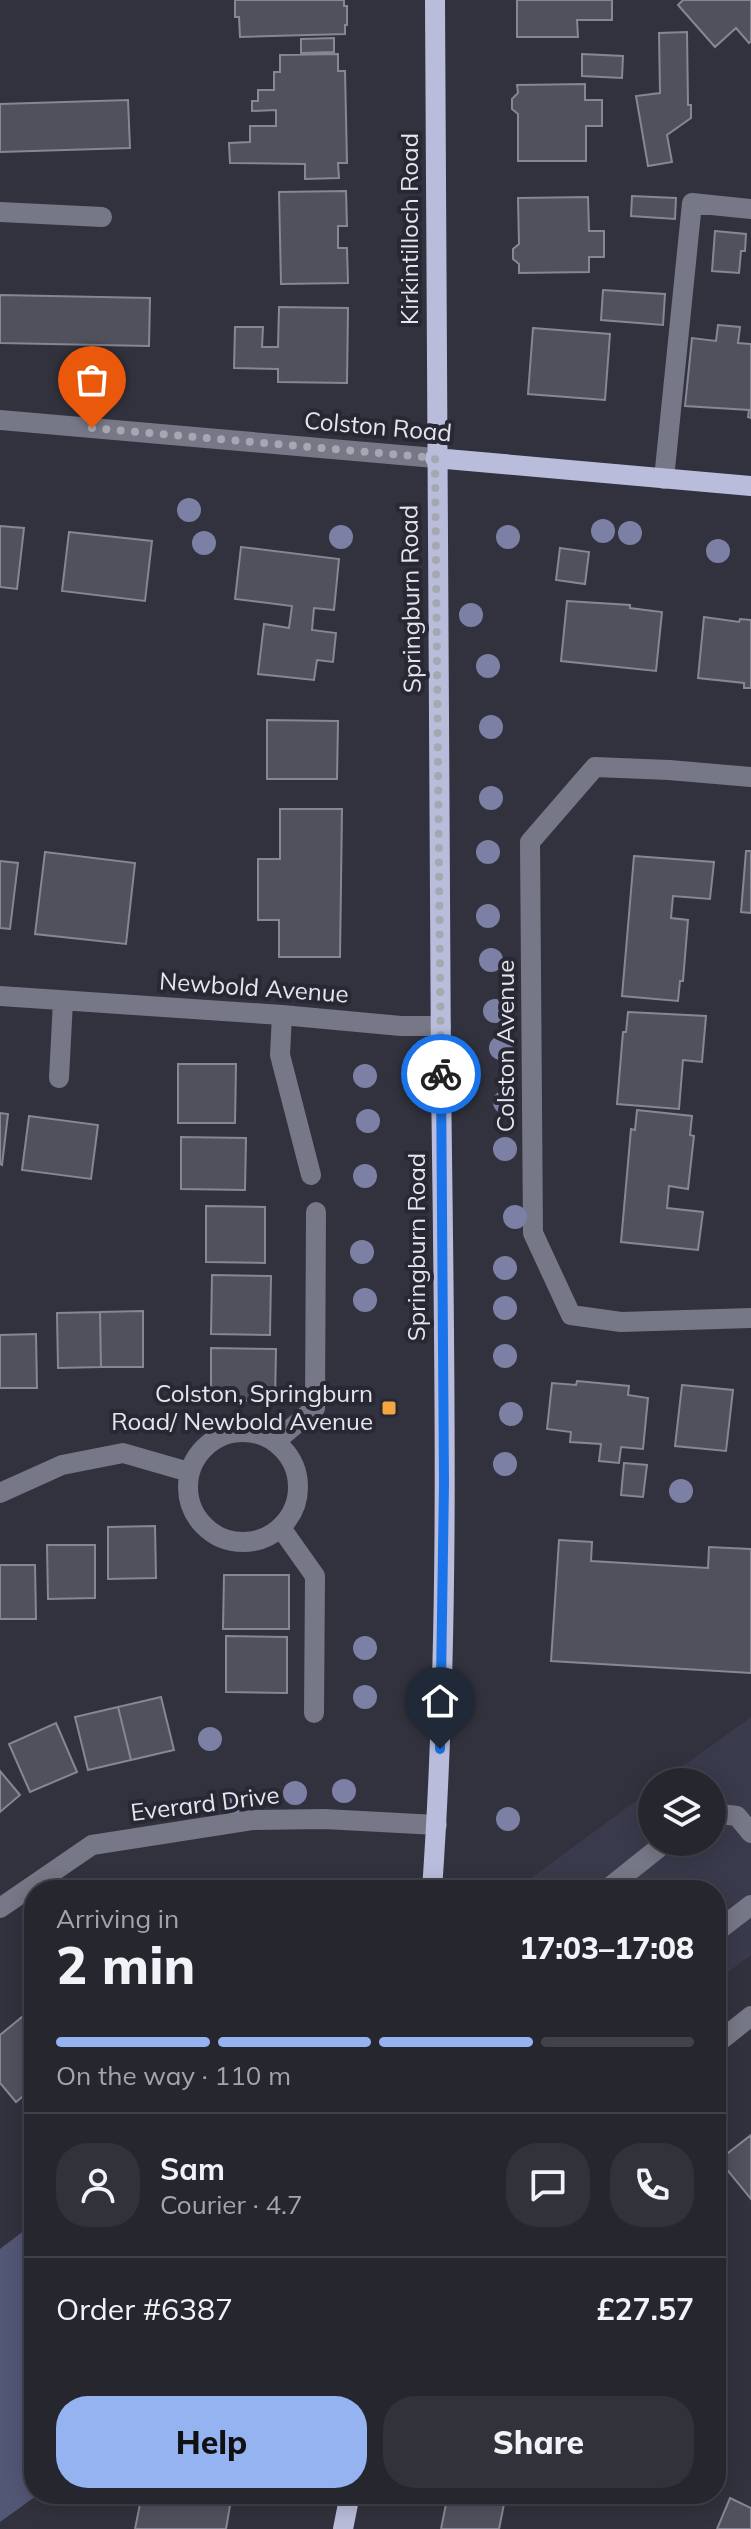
<!DOCTYPE html>
<html lang="en">
<head>
<meta charset="utf-8">
<style>
	:root { --surface:#25262e; --page:#31323a; --text:#f1f3f6; --muted:#a3a5aa; --line:#42434a; --accent:#95b2f1 }
	body { margin:0; font-family:Mulish,sans-serif; background:var(--page); color:var(--text); height:100vh; display:flex; flex-direction:column; font-size:30px; white-space:nowrap }
	* { box-sizing:border-box; margin:0 }
	p { font-size:26px; color:var(--muted) }
	.icon { flex:none; width:44px; height:44px; fill:none; stroke:currentColor; stroke-width:2; stroke-linecap:round; stroke-linejoin:round }
	.map { position:relative; flex:1; overflow:hidden }
	.panel { position:absolute; left:24px; top:1880px; width:702px; height:624px; display:flex; flex-direction:column; background:var(--surface); border-radius:32px; box-shadow:0 4px 20px #0003,0 0 0 2px var(--line) }
	.panel>* { flex:none }
	.fabs { position:absolute; left:638px; top:1768px; display:grid; gap:16px }
	.fabs a { display:grid; place-items:center; width:88px; height:88px; border-radius:50%; background:var(--surface); box-shadow:0 4px 20px #0003,0 0 0 2px var(--line); font-size:40px }
	.pin { position:absolute; display:grid; place-items:center; width:68px; height:68px; color:#fff; margin:-82px -34px; border-radius:50% 50% 50% 0; rotate:-45deg; box-shadow:0 0 8px #0007 }
	.pin .icon { rotate:45deg }
	.courier { position:absolute; display:grid; place-items:center; width:80px; height:80px; margin:-40px; border:6px solid #1a73e8; border-radius:50%; background:#fff; color:#222; box-shadow:0 2px 10px #0007 }
	.headline em { font-style:normal; font-weight:800 }
	.headline div { display:flex; flex-direction:column-reverse }
	.headline { display:flex; align-items:center; justify-content:space-between; height:136px; padding:0 32px }
	h1 { font-size:52px; font-weight:800; line-height:60px }
	.bar { display:grid; grid-template-columns:repeat(4,1fr); gap:12px 8px; align-content:center; height:96px; padding:0 32px }
	.bar i { height:10px; border-radius:6px; background:var(--line) }
	.bar .selected { background:var(--accent) }
	.bar p { grid-column:span 4 }
	.line { display:flex; align-items:center; gap:20px; padding:0 32px; border-top:2px solid var(--line) }
	.line div { flex:1 }
	.round { display:grid; place-items:center; flex:none; width:84px; height:84px; border-radius:32px; background:var(--page) }
	.action { display:flex; gap:16px; margin-top:auto; padding:16px 32px }
	.action a { flex:1; height:92px; border-radius:32px; background:var(--accent); color:#111; font-size:32px; font-weight:800; line-height:92px; text-align:center }
	.action a+a { background:var(--page); color:var(--text) }
	.map>svg:first-child { display:block }
	.built { fill:#393b4c }
	.forest { fill:#535776 }
	.building { fill:#50515d; stroke:#858794; stroke-width:2 }
	.lines { fill:none; stroke-linecap:round; stroke-linejoin:round }
	.minor { stroke:#767887; stroke-width:20 }
	.major { stroke:#b9bddb; stroke-width:20 }
	.tree { fill:#7c80a4 }
	.done { stroke:#a6a7af; stroke-width:8; stroke-dasharray:0 14.4 }
	.route { stroke:#1a73e8; stroke-width:10 }
	.poi-dot { fill:#f2a541; stroke:#272833; stroke-width:3 }
	.labels { text-anchor:middle; stroke-width:8; stroke-linejoin:round; paint-order:stroke }
	.street-label { font-size:24px; fill:#e5e6ed; stroke:#272833 }
	.poi-label { font-size:24px; fill:#e5e6ed; stroke:#272833; text-anchor:end }
</style>
</head>
<body>
<div class="map">
<svg width="751" height="2529" viewBox="0 0 751 2529">
	<rect width="100%" height="100%" fill="#31323d"/>
	<!-- built -->
	<path class="built" d="M751,1717V1955L716,1981V1890H515L652,1789V1842H712V1782H661Z"/>
	<!-- forest -->
	<path class="forest" d="M34,2223V2494H39L0,2522V2249Z"/>
	<!-- building -->
	<path class="building" d="M235,0H344V6H347V25H345V34L240,37L239,17H235Z
		M517,0H612V20H577L578,37H517Z
		M683,0H751V41L749,43L736,28L715,47L678,5Z
		M687,32L688,105H691V118L667,135L672,162L648,166L636,96L660,93L659,33Z
		M334,38V52L301,53V39Z
		M338,54V71H345L347,163H338L339,178L305,179V164L230,163L229,143L250,142V126H276V110L252,111V101H258V90H274V72H280V55Z
		M582,54L623,56L622,78L582,76Z
		M585,84V100H602V126H586V161H518V114L512,109V99L518,93L517,85Z
		M128,100L130,148L0,152V104Z
		M346,191L347,226H338V248H347L348,283L281,284L279,192Z
		M632,196L676,198L675,219L631,216Z
		M588,197L589,231H604V257H589V272L519,273V264L513,259V249L519,244L518,198Z
		M715,231L746,234L745,251H741L739,273L712,271Z
		M603,290L665,294L663,325L601,320Z
		M0,295L150,298L149,346L0,343Z
		M279,307L348,308L347,383L278,382V369L234,368L235,327H263L262,347H278Z
		M718,325L740,327L738,343L751,344V418L748,417L749,410L685,406L692,338L716,341Z
		M533,328L610,334L605,400L528,394Z
		M0,526L24,528L17,589L0,587Z
		M69,532L152,541L145,601L62,591Z
		M241,547L339,559L334,610L314,608L312,630L336,633L333,662L317,660L314,680L258,674L264,624L289,628L292,606L235,599Z
		M560,548L589,552L585,584L556,580Z
		M567,601L630,605V608L662,612L656,671L561,661Z
		M704,617L739,622L740,619L751,620V688H744V683L698,678Z
		M267,720L338,721L337,779H267Z
		M280,809H342L340,957H279V920H258V859H280Z
		M746,851H751V913L741,912Z
		M45,852L135,863L126,944L35,934Z
		M634,856L714,862L710,899L673,896L671,918L688,920L683,981H680L678,1001L622,996Z
		M0,861L18,863L10,929L0,928Z
		M628,1012L706,1016L702,1062L683,1060L679,1109L617,1104L623,1032H626Z
		M178,1064H236L235,1123H178Z
		M637,1110L692,1116L690,1135L694,1136L688,1189L669,1186L667,1208L703,1212L698,1250L621,1242L631,1129L635,1130Z
		M0,1113L8,1114L2,1165L0,1164Z
		M29,1116L98,1125L91,1179L22,1170Z
		M181,1137L246,1138L245,1190L181,1189Z
		M206,1206L265,1207V1263L206,1262Z
		M212,1275L271,1276L270,1335L211,1334Z
		M143,1311V1367H101L100,1312Z
		M100,1312L101,1367L58,1368L57,1313Z
		M36,1334L37,1388H0V1335Z
		M211,1348L276,1349L275,1401L211,1400Z
		M577,1381L629,1386L628,1395L648,1398L643,1449L621,1447L619,1463L599,1461L601,1444L570,1442L571,1432L547,1429L552,1383L576,1385Z
		M682,1385L733,1390L726,1451L675,1446Z
		M624,1463L647,1465L643,1497L621,1495Z
		M155,1526L156,1578L108,1579V1527Z
		M559,1540L592,1542L591,1561L708,1568L709,1547L751,1549V1673L551,1661Z
		M47,1545H95V1598L48,1599Z
		M0,1565H35L36,1619H0Z
		M224,1575H289V1629H223Z
		M226,1636L287,1637V1693L226,1692Z
		M161,1697L174,1750L131,1760L118,1707Z
		M118,1707L131,1760L88,1770L75,1717Z
		M56,1723L77,1772L30,1792L9,1744Z
		M0,1771L20,1795L0,1812Z
		M263,1887L329,1888V1890H263Z
		M22,2017L34,2031V2087L16,2102L0,2083V2035Z
		M751,2135V2199L719,2160Z
		M142,2494H232L226,2529H135Z
		M448,2494H506L499,2529H441Z
		M730,2498L751,2508V2529H717Z"/>
	<g class="lines">
		<!-- minor -->
		<path class="minor" d="M0,212L102,217
			M0,420L435,458
			M664,479L692,203L751,209
			M751,777L669,770L595,767L530,842L533,1233L571,1315L621,1322L751,1318
			M0,996L282,1015L401,1026H441
			M282,1015L280,1055L311,1175
			M59,1078L63,1001
			M188 1487a55 55 0 1 1 110 0a55 55 0 1 1-110 0Z
			M275,1442L315,1408L316,1212
			M0,1493L62,1465L123,1453L189,1472
			M281,1528L315,1576L314,1713
			M712,1813L737,1816L751,1833
			M606,1890L666,1842
			M0,1908L92,1845L252,1820L324,1819L437,1825
			M716,1932L751,1905
			M716,2044L751,2016"/>
		<!-- major -->
		<path class="major" d="M435,458L751,486
			M432,1890C451,1619 444,1345 441,1073C438,716 436,358 435,0
			M343,2529L350,2494"/>
	</g>
	<!-- trees -->
	<g class="tree">
		<circle cx="189" cy="510" r="12"/>
		<circle cx="603" cy="531" r="12"/>
		<circle cx="630" cy="533" r="12"/>
		<circle cx="341" cy="537" r="12"/>
		<circle cx="508" cy="537" r="12"/>
		<circle cx="204" cy="543" r="12"/>
		<circle cx="718" cy="551" r="12"/>
		<circle cx="471" cy="615" r="12"/>
		<circle cx="488" cy="666" r="12"/>
		<circle cx="491" cy="727" r="12"/>
		<circle cx="491" cy="798" r="12"/>
		<circle cx="488" cy="852" r="12"/>
		<circle cx="488" cy="916" r="12"/>
		<circle cx="491" cy="960" r="12"/>
		<circle cx="495" cy="1011" r="12"/>
		<circle cx="501" cy="1048" r="12"/>
		<circle cx="365" cy="1076" r="12"/>
		<circle cx="505" cy="1102" r="12"/>
		<circle cx="368" cy="1121" r="12"/>
		<circle cx="505" cy="1149" r="12"/>
		<circle cx="365" cy="1176" r="12"/>
		<circle cx="515" cy="1217" r="12"/>
		<circle cx="362" cy="1252" r="12"/>
		<circle cx="505" cy="1268" r="12"/>
		<circle cx="365" cy="1300" r="12"/>
		<circle cx="505" cy="1308" r="12"/>
		<circle cx="505" cy="1356" r="12"/>
		<circle cx="511" cy="1414" r="12"/>
		<circle cx="505" cy="1464" r="12"/>
		<circle cx="681" cy="1491" r="12"/>
		<circle cx="365" cy="1648" r="12"/>
		<circle cx="365" cy="1697" r="12"/>
		<circle cx="210" cy="1739" r="12"/>
		<circle cx="344" cy="1791" r="12"/>
		<circle cx="295" cy="1793" r="12"/>
		<circle cx="232" cy="1802" r="12"/>
		<circle cx="508" cy="1819" r="12"/>
	</g>
	<g class="lines">
		<!-- done -->
		<path class="done" d="M92,428L435,458L441,1074"/>
		<!-- route -->
		<path class="route" d="M440,1749L444,1483L441,1074"/>
	</g>
	<!-- markers -->
	<rect class="poi-dot" x="381" y="1400" width="16" height="16" rx="4"/>
	<g class="labels">
		<!-- street labels -->
		<g class="street-label">
			<text transform="translate(410 229) rotate(-90)" y="8">Kirkintilloch Road</text>
			<text transform="translate(378 427) rotate(5)" y="8">Colston Road</text>
			<text transform="translate(411 599) rotate(-91)" y="8">Springburn Road</text>
			<text transform="translate(254 988) rotate(4)" y="8">Newbold Avenue</text>
			<text transform="translate(506 1046) rotate(-90)" y="8">Colston Avenue</text>
			<text transform="translate(417 1247) rotate(-90)" y="8">Springburn Road</text>
			<text transform="translate(205 1804) rotate(-7)" y="8">Everard Drive</text>
		</g>
		<!-- poi labels -->
		<g class="poi-label">
			<text x="373" y="1402">Colston, Springburn<tspan x="373" dy="28">Road/ Newbold Avenue</tspan></text>
		</g>
	</g>
</svg>
<div class="fabs">
<a><svg class="icon" aria-label="layers" viewBox="0 0 24 24"><path d="M12 4l9 5-9 5-9-5zM3 14l9 5 9-5"/></svg></a>
</div>
<div class="pin" style="left:92px;top:428px;background:#ea580c"><svg class="icon" aria-label="bag" viewBox="0 0 24 24"><path d="M5 8h14l-1 12H6zM9 8a3 3 0 0 1 6 0"/></svg></div>
<div class="pin" style="left:440px;top:1749px;background:#1f2937"><svg class="icon" aria-label="home" viewBox="0 0 24 24"><path d="M3 11l9-7 9 7M6 9v11h12V9"/></svg></div>
<div class="courier" style="left:441px;top:1074px"><svg class="icon" aria-label="bike" viewBox="0 0 24 24"><circle cx="6" cy="16" r="4"/><circle cx="18" cy="16" r="4"/><path d="M6 16l4-8h5l3 8M10 8l3 8H6M13 5h3"/></svg></div>
<section class="panel">
<div class="headline"><div><h1>2 min</h1><p>Arriving in</p></div><em>17:03–17:08</em></div>
<div class="bar"><i class="selected"></i><i class="selected"></i><i class="selected"></i><i></i><p>On the way · 110 m</p></div>
<div class="line" style="height:144px"><a class="round"><svg class="icon" aria-label="person" viewBox="0 0 24 24"><circle cx="12" cy="8" r="4"/><path d="M4 21q1-7 8-7t8 7"/></svg></a><div><b>Sam</b><p>Courier · 4.7</p></div><a class="round"><svg class="icon" aria-label="chat" viewBox="0 0 24 24"><path d="M4 5h16v11H9l-5 4z"/></svg></a><a class="round"><svg class="icon" aria-label="phone" viewBox="0 0 24 24"><path d="M5 4h4l2 5-3 2q2 4 5 5l2-3 5 2v4C11 20 4 13 5 4z"/></svg></a></div>
<div class="line" style="height:104px"><div>Order #6387</div><b>£27.57</b></div>
<div class="action"><a>Help</a><a>Share</a></div>
</section>
</div>
</body>
</html>
